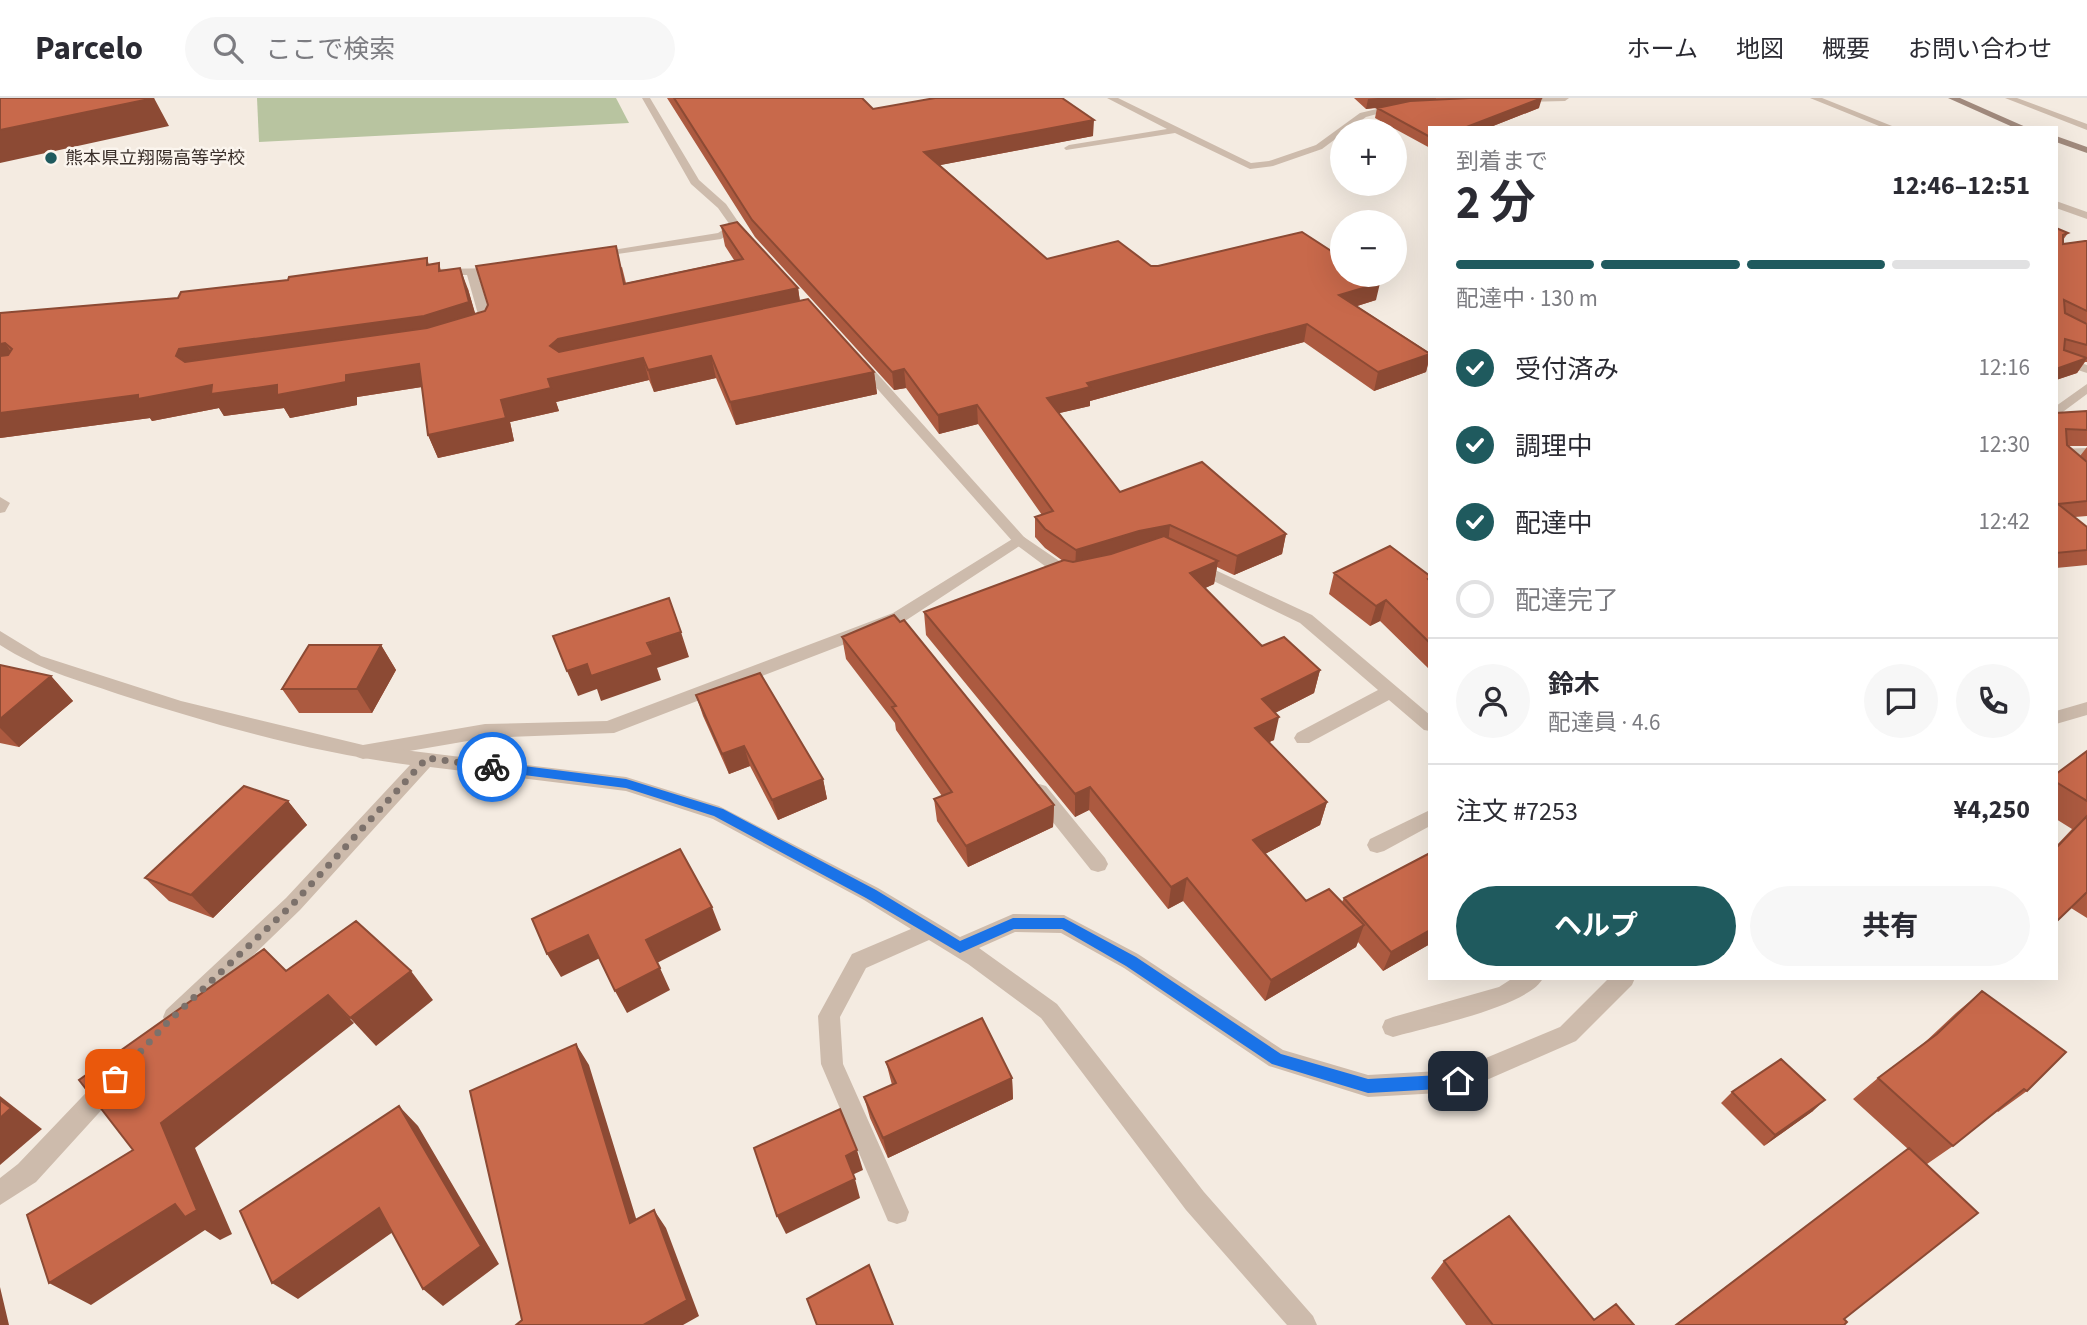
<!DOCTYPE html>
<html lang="ja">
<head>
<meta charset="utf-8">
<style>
	:root { --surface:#fff; --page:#f7f7f7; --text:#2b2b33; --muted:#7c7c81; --line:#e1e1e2; --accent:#1f5a5e }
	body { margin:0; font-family:"Source Sans 3","Noto Sans JP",sans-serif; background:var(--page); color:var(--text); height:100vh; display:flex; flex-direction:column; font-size:26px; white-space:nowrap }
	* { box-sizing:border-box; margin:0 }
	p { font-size:23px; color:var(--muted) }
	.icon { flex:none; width:38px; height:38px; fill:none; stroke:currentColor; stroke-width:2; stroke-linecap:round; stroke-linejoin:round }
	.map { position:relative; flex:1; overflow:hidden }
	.sheet { position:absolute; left:1428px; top:28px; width:630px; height:854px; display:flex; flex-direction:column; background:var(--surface); border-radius:0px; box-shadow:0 7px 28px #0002 }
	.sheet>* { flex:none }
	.buttons { position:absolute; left:1330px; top:21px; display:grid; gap:14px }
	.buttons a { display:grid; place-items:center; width:77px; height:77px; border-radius:50%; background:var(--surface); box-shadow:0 7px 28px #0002; font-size:35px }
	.pin { position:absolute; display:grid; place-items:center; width:60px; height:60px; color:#fff; margin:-30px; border-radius:14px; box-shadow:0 4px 10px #0006 }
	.courier { position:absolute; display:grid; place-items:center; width:70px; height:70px; margin:-35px; border:5px solid #1a73e8; border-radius:50%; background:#fff; color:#222; box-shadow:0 2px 9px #0007 }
	.headline em { font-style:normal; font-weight:700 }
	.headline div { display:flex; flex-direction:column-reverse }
	.headline { display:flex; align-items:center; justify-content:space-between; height:119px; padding:0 28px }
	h1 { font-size:46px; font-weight:700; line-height:52px }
	.bar { display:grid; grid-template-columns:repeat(4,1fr); gap:10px 7px; align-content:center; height:84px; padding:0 28px }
	.bar i { height:9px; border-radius:5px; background:var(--line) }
	.bar .active { background:var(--accent) }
	.bar p { grid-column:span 4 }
	.line { display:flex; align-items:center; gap:18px; padding:0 28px; border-top:2px solid var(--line) }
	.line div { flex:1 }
	.round { display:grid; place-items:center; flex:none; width:74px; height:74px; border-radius:37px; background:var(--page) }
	ol { padding:0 28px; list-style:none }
	li { display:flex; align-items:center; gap:21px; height:77px }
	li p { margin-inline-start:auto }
	li .icon { padding:7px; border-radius:50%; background:var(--accent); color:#fff; stroke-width:4 }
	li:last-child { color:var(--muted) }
	li i { width:38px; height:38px; border:4px solid var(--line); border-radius:50% }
	.action { display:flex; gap:14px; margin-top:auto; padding:14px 28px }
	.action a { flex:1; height:80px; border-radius:42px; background:var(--accent); color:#fff; font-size:28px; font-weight:700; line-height:80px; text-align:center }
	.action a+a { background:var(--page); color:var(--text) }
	header { display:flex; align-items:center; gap:42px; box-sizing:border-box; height:98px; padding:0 35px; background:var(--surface); border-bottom:2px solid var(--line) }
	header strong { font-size:33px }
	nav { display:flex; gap:38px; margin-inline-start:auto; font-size:24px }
	.search { width:490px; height:63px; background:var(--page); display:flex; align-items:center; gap:18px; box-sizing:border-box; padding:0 24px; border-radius:38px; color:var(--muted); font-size:26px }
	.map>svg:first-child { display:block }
	.green { fill:#b8c4a0 }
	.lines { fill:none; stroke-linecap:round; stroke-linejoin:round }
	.lane { fill:#cdbbac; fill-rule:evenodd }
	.street { fill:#cdbbac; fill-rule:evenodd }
	.secondary { fill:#a18a7d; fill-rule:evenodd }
	.wall { fill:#ac5a40 }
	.shaded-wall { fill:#8c4a34 }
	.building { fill:#c8694b; stroke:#8c4a34; stroke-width:2 }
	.route { fill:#1a73e8 }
	.done { stroke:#7c716b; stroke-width:7; stroke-dasharray:0 12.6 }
	.poi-dot { fill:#1f5a5e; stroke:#fbf5ee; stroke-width:2.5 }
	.labels { text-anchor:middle; stroke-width:5; stroke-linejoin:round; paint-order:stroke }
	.far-poi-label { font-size:18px; fill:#3b302b; stroke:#fbf5ee; text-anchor:start }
</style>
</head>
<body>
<header>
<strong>Parcelo</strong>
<div class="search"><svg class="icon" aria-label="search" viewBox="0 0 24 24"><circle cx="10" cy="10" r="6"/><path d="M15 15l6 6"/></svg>ここで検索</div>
<nav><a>ホーム</a><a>地図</a><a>概要</a><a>お問い合わせ</a></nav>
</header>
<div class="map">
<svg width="2087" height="1227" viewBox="0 0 2087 1227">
	<rect width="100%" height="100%" fill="#f4ebe1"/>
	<!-- green -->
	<path class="green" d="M257,0H616L629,25L259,44Z"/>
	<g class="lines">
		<!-- lane -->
		<path class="lane" d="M0,399L10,405L5,414L0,415Z
			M1019,437L1024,439L1027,442L1024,445L905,523L614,635L485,640L363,661L357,659L354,654L357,649L363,647L485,626L607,623L893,515Z
			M1039,686L1046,688L1105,760L1108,766L1105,772L1098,774L1091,772L1032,698L1030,693L1032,688Z
			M1513,880H1543C1530,908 1424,930 1393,939L1385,936L1382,929L1385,922L1393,919L1499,889Z"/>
		<!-- street -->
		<path class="street" d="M642,0H650L699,82L726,106L741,128L721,141L590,160V156L594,155L718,135L730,127L718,110L691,86Z
			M1107,0H1118L1251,65L1269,63L1316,47L1360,15L1398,6L1402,9L1366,19L1347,33H1342V36L1322,51L1273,68L1250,71L1175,35L1066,52L1064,50L1069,47L1167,31Z
			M1516,0H1569L1565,3L1520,4Z
			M1810,0H1822L1897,30H1884Z
			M2005,0H2017L2087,26V32Z
			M2056,103L2087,114V121L2056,110Z
			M500,170L506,173L504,175L478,177L494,229L484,234L478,230L481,227L467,177H437L431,174L437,171Z
			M2056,257L2087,267V275L2056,265Z
			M861,261L865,262L1024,439L1077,475L1079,479L1077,483H1065L1014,445L857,268L855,265Z
			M2087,286V296L2056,319V308Z
			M2087,350V358L2056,359V351Z
			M1196,463L1312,517L1430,617V633L1424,632L1389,602L1309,645H1297L1294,640L1297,635L1378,592L1300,525L1191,472L1188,468L1191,464Z
			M0,533L41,558L181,603L363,647L626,679L719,708L878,790L960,839L1013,816L1064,817L1138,856L1283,952L1368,977L1457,972L1560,929L1609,880H1635L1632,887L1576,943L1466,991L1458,994L1368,999L1269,968L1124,870L1061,835L1015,834L979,850L1057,906L1204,1094L1313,1218L1317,1227H1287L1186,1112L1041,920L968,866L929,842L866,870L840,919L843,966L909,1114L906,1123L897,1126L888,1123L821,966L818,918L852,856L911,831L864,802L713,721L626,693L430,669L300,812L182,926L174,929L166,926L163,919L166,912L286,800L410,667C313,655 211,626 118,596C75,581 39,572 0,547Z
			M2087,604V617L2056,626V613Z
			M1430,712V728L1384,753L1377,755L1370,753L1367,747L1370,741Z
			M109,976L117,979L120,987L117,995L36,1084L0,1107V1080L18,1066L101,979Z"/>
		<!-- secondary -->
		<path class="secondary" d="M1948,0H1960L2028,30H2015Z
			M2056,38L2087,49V55L2056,44Z"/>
	</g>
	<!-- wall -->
	<path class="wall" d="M667,0H862L873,11L1093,38L940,67L1047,161L1151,168L1376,202L1357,208L1430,255V259L1426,274L1374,293L1304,244L1090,303V308L1059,315L1120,394L1286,436L1282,456L1234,477L1217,469L1214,486L1205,490L1262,548L1320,572L1314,595L1275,615L1274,642L1269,644L1327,704L1320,727L1265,756L1306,803L1342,804L1344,800L1429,755L1430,753V846L1383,873L1358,844L1356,849L1265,903L1183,803L1168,811L1089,712L1075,719L926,537L924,514L1063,463L1045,450L1035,439V419L1042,417L978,326L939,336L906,290L894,292L755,139Z
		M1354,0H1460L1539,10L1488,30H1430V50L1375,20L1377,10L1366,11Z
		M721,128L798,190L800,203L874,274L877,296L736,327L716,280L654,294L649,282L556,304L559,313L510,324L514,343L438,360L428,337L422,289L357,299V307L290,320L284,310L224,318L219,310L152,323L150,320L0,340V215L178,200L288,182L427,160L429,167L439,165L441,173L468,191L475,216L622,169L626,185L734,162L725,148Z
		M2056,130L2068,135L2063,142V146L2087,143V264H2085L2077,275L2056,282Z
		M2087,313V348H2067L2080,358L2087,349V418L2075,419L2087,429V467L2056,470V315Z
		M1334,475L1430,478V572L1380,523L1370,528L1329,496Z
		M842,539L1054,707L1053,729L968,769L937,723L934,701L942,698L896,632L895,625L846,561Z
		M381,547L396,572L372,615H299L282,591Z
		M0,567L51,578L73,603L19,649L0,645Z
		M696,597L823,681L827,701L778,722L750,668L729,676L703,618Z
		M2087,653V820L2071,810L2056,824V748L2072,731L2056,721V676Z
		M288,703L307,727L213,820L169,803L145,780Z
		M1982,893L2027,993L1998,1014L1997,1013L1953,1048L1927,1066L1844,1221V1227H1675L1908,1051L1853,1001L1878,980L1923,946L1956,915Z
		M886,964L1012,980L1013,1001L888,1060L870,1020L864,999L892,987Z
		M1732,994L1813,1013L1764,1048L1721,1005Z
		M1444,1163L1594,1222L1634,1227H1466L1431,1180Z"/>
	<!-- shaded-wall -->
	<path class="shaded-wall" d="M154,0L169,28L0,65V32Z
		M1378,0H1436V1L1366,11L1368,1Z
		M1542,0L1539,10L1488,30H1464Z
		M1094,22L1093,38L925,70L924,54Z
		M460,170L468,191L478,225L190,280L176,258L179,251Z
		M1380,185L1376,202L1335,215L1339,197Z
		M798,190L801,212L565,262L550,248L558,241Z
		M1307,226L1304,244L1090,303V308L1047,318V300L1087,285Z
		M5,245L20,267L0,271V246Z
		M1430,256L1426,274L1374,293L1378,274Z
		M711,258L716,280L654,294L648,272Z
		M643,260L649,282L556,304L559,313L510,324L514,343L438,360L428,337L501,302L548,281Z
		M2087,260L2077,275L2056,282V271Z
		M419,266L428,288L357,299V307L290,320L284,310L224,318L219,310L152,323L150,320L0,340V315L212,287L346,277Z
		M904,271L906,290L894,292L892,274Z
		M874,274L877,296L736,327L730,304Z
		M977,307L978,326L939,336L938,317Z
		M1170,427L1168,446L1075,471L1076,452L1139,433Z
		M1286,436L1282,456L1234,477L1237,458Z
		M1218,463L1214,486L1188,498L1190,475Z
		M1386,502L1380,523L1370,528L1376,508Z
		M681,534L689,559L657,570L661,582L601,603L597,591L578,598L567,573Z
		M381,547L396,572L372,615L357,591Z
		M1320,572L1314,595L1257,624L1262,601Z
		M51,578L73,603L19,649L0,630V621Z
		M1279,619L1274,642L1250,653L1255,630Z
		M744,648L750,668L729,676L722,656Z
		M823,681L827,701L778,722L772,702Z
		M1090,689L1089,712L1075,719V696Z
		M288,703L307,727L213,820L191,797Z
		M1327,704L1320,727L1248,765L1253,742Z
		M1054,707L1053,729L968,769L966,748Z
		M1187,780L1183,803L1168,811L1171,789Z
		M712,809L721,832L657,865L646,842Z
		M1364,827L1356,849L1265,903L1271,882Z
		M1430,832V846L1383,873L1391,854Z
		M588,837L600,860L561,879L547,856Z
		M660,870L670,892L627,915L615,893Z
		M411,873L433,902L376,948L350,920Z
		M328,897L354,925L195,1050L232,1136L220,1142L205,1132L91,1207L49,1185L161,1025Z
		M576,946L589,967L643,1143L630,1125Z
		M1012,980L1013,1001L888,1060L883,1040Z
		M0,998L42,1031L0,1067Z
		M1825,1002L1813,1013L1764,1048L1775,1037Z
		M399,1008L418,1028L499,1166L443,1208L423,1191Z
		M857,1052L863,1072L852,1077L846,1058Z
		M855,1081L860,1100L786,1136L777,1118Z
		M379,1110L400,1129L298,1201L272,1185Z
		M654,1112L666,1130L699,1218L683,1227H643Z
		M0,1189L9,1227H0Z"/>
	<!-- building -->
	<path class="building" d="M0,0H154L0,32Z
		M674,0H862L873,11L935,0H1062L1094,22L924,54L1047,161L1118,143L1151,168H1158L1302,134L1342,160V177H1368L1380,185L1339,197L1430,256L1378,274L1307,226L1087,285L1090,289L1047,300L1120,394L1202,364L1286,436L1237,458L1170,427L1139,433L1076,452L1045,431L1035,419L1053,413L977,307L938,317L904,271L892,274L752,122Z
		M1469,0H1542L1464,30H1430V39L1377,10L1410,3Z
		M737,124L798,190L558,241L550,248L559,254L808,201L874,274L730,304L711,258L648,272L643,260L548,281L551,290L501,302L506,320L428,337L419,266L346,277V284L277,297V287L211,296L212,287L138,301V297L0,315V258L8,257L12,251L5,245L0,246V215L178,200L181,194L288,182L289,179L427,160V167L439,165V173L460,170L469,204L424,218L179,251L176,258L185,264L427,230L485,213L488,207L476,168L616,148L624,186L743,161L721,128Z
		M2056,130L2068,135L2063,137V146L2085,143H2087V213L2064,202L2065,215L2087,226V247L2065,241L2064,252L2087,260L2056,271Z
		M2087,313V332L2066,331L2067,347L2087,364V403L2058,406L2087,429V452L2056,455V315Z
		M1164,438L1218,463L1190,475L1262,548L1284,539L1320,572L1262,601L1279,619L1255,630L1327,704L1253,742L1306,803L1329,791L1364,827L1271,882L1187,780L1171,789L1090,689L1075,696L924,514L1064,462L1073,464L1111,456Z
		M1390,448L1430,478V480L1428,481L1430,483V545L1386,502L1376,508L1334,475Z
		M669,500L681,534L647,545L653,557L591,578L587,566L567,573L553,538Z
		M894,517L900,524L904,522L1054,707L966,748L934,701L952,694L892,609L896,608L842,539Z
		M309,547H381L357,591H282Z
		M0,567L51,578L0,621Z
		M760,575L823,681L772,702L744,648L722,656L696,597Z
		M2087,653V703L2056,684V676Z
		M244,688L288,703L191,797L145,780Z
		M2087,718V794L2056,824V750Z
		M680,751L712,809L646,842L660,870L615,893L588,837L547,856L532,821Z
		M1430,755V832L1391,854L1344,800Z
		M356,823L411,873L350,920L328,897L161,1025L197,1112L185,1119L175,1106L49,1185L27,1117L133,1052L79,982L264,851L286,873Z
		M1982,893L2066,954L2027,993L2024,991L1953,1048L1878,980L1937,936Z
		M982,920L1012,980L883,1040L864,999L896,985L886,964Z
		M576,946L630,1125L654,1112L687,1202L643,1227H516L522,1222L470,993Z
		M1781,961L1825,1002L1775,1037L1732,994Z
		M0,1002L11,1010L0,1020Z
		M399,1008L481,1148L423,1191L379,1110L272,1185L240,1113Z
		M840,1011L857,1052L846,1058L855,1081L777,1118L754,1050Z
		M1909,1050L1978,1115L1844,1221L1847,1224L1844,1227H1676Z
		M1509,1118L1594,1222L1616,1206L1634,1227H1493L1444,1163Z
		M869,1167L893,1227H817L807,1201Z"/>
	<!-- route -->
	<path class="route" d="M492,664L626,681L723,711L876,792L960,843L1013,820H1064L1136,859L1281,956L1368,981L1458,976L1464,978L1466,983L1464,988L1458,990L1368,995L1272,966L1126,868L1062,831H1014L960,855L866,800L714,718L626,690L492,673L486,669Z"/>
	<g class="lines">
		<!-- done -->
		<path class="done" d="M115,981L167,925L293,806L427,660L492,669"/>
	</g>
	<!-- markers -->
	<circle class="poi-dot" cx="51" cy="60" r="7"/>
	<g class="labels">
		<!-- far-poi labels -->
		<g class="far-poi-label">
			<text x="65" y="66">熊本県立翔陽高等学校</text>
		</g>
	</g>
</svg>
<div class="buttons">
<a>+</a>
<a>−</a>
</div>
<div class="pin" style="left:115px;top:981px;background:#ea580c"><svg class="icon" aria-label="bag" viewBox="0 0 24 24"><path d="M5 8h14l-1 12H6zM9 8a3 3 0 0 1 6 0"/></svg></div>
<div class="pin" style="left:1458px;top:983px;background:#1f2937"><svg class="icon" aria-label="home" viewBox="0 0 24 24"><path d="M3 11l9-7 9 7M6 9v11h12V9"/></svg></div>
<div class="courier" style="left:492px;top:669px"><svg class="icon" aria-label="bike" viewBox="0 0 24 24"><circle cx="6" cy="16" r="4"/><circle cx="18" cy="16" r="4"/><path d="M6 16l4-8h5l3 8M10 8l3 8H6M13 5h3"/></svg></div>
<section class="sheet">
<div class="headline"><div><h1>2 分</h1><p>到着まで</p></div><em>12:46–12:51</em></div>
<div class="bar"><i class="active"></i><i class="active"></i><i class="active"></i><i></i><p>配達中 · 130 m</p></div>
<ol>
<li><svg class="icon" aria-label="check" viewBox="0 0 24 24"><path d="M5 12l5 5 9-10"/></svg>受付済み<p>12:16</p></li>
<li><svg class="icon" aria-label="check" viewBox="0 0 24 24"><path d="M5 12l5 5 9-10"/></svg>調理中<p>12:30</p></li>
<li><svg class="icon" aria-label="check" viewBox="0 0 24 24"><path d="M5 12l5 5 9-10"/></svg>配達中<p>12:42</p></li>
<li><i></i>配達完了</li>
</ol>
<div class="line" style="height:126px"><a class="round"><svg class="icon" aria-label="person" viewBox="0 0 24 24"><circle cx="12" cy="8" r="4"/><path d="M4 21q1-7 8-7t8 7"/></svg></a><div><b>鈴木</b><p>配達員 · 4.6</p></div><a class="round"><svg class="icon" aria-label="chat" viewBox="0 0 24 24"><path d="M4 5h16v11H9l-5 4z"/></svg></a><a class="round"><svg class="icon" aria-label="phone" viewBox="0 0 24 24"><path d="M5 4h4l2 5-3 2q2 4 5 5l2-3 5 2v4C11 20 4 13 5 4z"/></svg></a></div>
<div class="line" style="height:91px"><div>注文 #7253</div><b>¥4,250</b></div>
<div class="action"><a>ヘルプ</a><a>共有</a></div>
</section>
</div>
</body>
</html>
